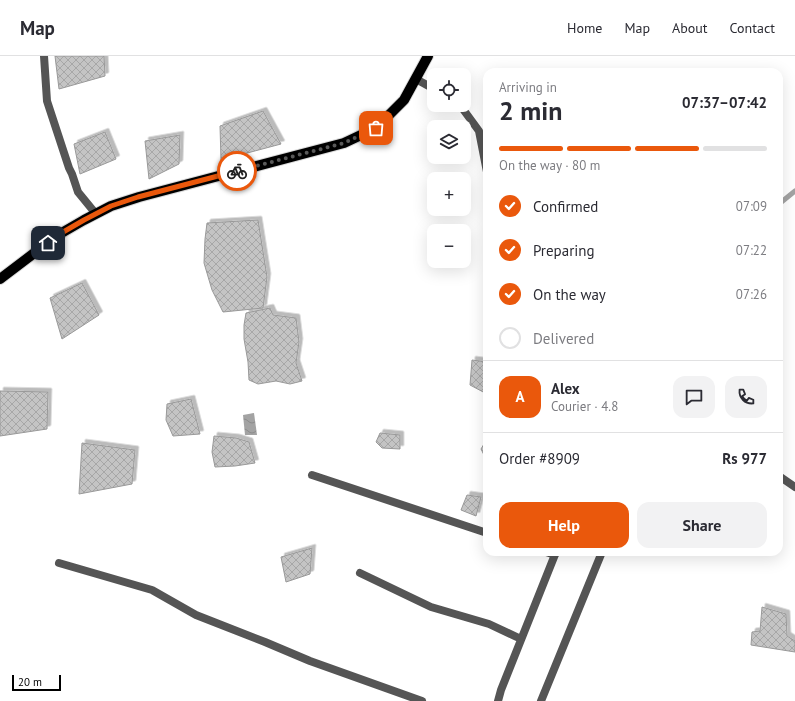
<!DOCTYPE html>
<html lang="en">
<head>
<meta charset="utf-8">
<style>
	:root { --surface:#fff; --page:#f2f2f3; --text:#2b2b33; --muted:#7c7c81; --line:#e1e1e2; --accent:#ea580c }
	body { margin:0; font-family:"PT Sans",sans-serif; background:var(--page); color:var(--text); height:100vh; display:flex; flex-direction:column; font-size:15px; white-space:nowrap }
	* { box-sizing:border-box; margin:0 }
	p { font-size:13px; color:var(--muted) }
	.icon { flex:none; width:22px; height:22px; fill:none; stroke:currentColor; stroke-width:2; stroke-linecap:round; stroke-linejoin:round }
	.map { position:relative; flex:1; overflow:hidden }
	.sheet { position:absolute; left:483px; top:12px; width:300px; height:488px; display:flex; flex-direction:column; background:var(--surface); border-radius:12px; box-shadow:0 4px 16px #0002 }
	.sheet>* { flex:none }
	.controls { position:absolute; left:427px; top:12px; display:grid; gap:8px }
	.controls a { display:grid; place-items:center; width:44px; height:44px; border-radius:8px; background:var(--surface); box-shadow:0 4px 16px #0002; font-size:20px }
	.scale { position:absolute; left:12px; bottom:10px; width:49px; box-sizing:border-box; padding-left:4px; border:2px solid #000; border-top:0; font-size:11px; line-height:14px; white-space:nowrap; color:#000; -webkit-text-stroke:3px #fff; paint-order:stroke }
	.pin { position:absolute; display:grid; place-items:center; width:34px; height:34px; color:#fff; margin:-17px; border-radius:8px; box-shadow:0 2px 6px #0006 }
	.courier { position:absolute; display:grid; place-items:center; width:40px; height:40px; margin:-20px; border:3px solid #ea580c; border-radius:50%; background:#fff; color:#222; box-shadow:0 1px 5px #0007 }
	.summary em { font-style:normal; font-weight:700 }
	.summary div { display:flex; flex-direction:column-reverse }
	.summary { display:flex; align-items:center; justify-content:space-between; height:68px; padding:0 16px }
	h1 { font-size:26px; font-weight:700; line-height:30px }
	.bar { display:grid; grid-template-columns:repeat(4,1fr); gap:6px 4px; align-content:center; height:48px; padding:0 16px }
	.bar i { height:5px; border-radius:3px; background:var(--line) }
	.bar .active { background:var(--accent) }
	.bar p { grid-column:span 4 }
	.line { display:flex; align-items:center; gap:10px; padding:0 16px; border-top:1px solid var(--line) }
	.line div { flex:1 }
	.round { display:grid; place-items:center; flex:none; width:42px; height:42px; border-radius:12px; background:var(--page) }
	ol { padding:0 16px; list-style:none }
	li { display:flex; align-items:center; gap:12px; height:44px }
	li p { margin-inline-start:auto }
	li .icon { padding:4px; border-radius:50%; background:var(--accent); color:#fff; stroke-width:4 }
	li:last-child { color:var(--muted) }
	li i { width:22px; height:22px; border:2px solid var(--line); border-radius:50% }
	.cta { display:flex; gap:8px; margin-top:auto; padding:8px 16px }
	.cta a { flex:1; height:46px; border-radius:12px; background:var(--accent); color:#fff; font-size:16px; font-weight:700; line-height:46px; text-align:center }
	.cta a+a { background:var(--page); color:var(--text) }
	header { display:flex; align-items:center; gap:24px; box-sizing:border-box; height:56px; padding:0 20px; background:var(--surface); border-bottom:1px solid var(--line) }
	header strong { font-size:19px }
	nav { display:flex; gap:22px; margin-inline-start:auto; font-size:14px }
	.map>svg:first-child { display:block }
	.water { fill:url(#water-waves) }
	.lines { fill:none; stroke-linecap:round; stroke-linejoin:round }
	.stream { stroke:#a3a3a3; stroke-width:5 }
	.building { fill:url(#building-cross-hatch); stroke:#999; filter:url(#shadow) }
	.primary-casing { stroke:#dbdbdb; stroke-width:12 }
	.street { stroke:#555; stroke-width:8 }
	.primary { stroke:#000; stroke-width:10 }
	.done { stroke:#595959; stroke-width:4; stroke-dasharray:0 7.2 }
	.route { stroke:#ea580c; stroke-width:5 }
</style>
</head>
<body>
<header>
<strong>Map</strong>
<nav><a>Home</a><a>Map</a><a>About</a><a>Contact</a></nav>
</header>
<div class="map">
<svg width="795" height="645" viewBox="0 0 795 645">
	<defs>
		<pattern id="water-waves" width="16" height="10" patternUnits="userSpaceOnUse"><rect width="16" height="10" fill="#a3a3a3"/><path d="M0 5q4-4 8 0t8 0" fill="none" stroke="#8b8b8b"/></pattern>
		<pattern id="building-cross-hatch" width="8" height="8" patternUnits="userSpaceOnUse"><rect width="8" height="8" fill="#c4c4c4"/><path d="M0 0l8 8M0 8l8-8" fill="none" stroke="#a7a7a7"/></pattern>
		<filter id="shadow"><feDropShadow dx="3.5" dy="-3.5" stdDeviation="0" flood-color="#0004"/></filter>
	</defs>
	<rect width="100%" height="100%" fill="#fff"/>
	<!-- water -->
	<path class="water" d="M254,357L257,379H245L243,359Z"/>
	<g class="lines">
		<!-- stream -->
		<path class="stream" d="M779,148L795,135"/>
	</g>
	<!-- building -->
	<path class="building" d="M55,0H104L105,20L59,33Z
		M263,55L281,88L221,104L220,70Z
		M105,76L116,103L80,118L74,88Z
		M180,79L179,108L149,123L145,85Z
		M258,164L267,221L263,252L223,256L212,234L204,207L205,183L207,167Z
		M82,227L99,259L62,283L50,242Z
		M270,252L273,259L296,262L299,286L296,307L302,325L290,328L276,325L258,328L249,324L248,306L244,283V269L246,257Z
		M472,304L487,306V338L470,329Z
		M0,335L48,336L47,373L0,380Z
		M191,343L200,378L173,380L166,364L167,348Z
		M380,377L400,379V393L382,392L376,386Z
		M214,380L236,382L249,386L255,407L235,410L215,411L212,396Z
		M82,387L135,394L132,428L79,438Z
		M484,388H487V399H484L481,393Z
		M467,439L481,441L476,460L461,454Z
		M312,492L310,518L286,526L281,501Z
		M762,551L786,558L787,580L795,585V596L751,589L752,576L760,575Z"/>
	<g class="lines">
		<defs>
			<path id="primary" d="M0,223L58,179L84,164L111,150L139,141L344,87L376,72L404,44L428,0"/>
		</defs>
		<!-- primary casing -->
		<use href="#primary" class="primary-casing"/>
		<!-- street -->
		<path class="street" d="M44,0L47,45L69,112L72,118L78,136L96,158
			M416,23L434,33
			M460,49L479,75L487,116
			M312,419L487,477
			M779,420L795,431
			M546,496L555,499
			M59,507L152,534L196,559L265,586L310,605L422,645
			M360,517L431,551L489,568L521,583
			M498,645L501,634L556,496
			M541,645L602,496"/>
		<!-- primary -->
		<use href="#primary" class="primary"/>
	</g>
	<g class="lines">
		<!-- done -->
		<path class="done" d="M237,115L344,87L376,72"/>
		<!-- route -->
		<path class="route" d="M48,187L58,179L84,164L111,150L138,141L237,115"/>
	</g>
</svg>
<div class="controls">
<a><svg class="icon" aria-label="locate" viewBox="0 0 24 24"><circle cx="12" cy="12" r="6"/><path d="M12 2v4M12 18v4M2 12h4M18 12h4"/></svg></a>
<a><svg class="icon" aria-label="layers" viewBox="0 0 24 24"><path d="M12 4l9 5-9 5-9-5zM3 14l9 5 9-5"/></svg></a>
<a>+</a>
<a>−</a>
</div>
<div class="scale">20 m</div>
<div class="pin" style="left:376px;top:72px;background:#ea580c"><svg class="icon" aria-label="bag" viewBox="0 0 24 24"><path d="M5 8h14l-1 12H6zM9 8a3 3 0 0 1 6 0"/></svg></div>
<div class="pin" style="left:48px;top:187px;background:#1f2937"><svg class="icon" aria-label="home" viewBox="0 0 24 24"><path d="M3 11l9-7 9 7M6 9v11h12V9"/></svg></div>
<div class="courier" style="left:237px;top:115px"><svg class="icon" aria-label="bike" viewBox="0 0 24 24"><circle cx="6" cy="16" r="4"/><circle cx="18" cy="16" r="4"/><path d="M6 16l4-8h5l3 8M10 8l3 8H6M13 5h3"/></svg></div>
<section class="sheet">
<div class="summary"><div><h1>2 min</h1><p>Arriving in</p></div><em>07:37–07:42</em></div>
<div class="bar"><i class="active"></i><i class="active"></i><i class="active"></i><i></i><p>On the way · 80 m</p></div>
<ol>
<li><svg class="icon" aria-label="check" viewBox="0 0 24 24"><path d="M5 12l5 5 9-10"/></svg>Confirmed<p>07:09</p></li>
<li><svg class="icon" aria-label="check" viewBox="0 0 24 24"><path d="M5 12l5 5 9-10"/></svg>Preparing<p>07:22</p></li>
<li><svg class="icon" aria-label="check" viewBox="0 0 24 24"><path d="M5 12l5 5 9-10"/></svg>On the way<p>07:26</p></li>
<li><i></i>Delivered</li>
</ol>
<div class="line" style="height:72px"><b class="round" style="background:var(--accent);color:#fff">A</b><div><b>Alex</b><p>Courier · 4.8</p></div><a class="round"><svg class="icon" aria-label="chat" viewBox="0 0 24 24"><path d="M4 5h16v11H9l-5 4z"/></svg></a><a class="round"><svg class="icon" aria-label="phone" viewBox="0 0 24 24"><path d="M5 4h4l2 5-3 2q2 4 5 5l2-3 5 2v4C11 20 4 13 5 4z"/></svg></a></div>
<div class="line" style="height:52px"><div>Order #8909</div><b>Rs 977</b></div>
<div class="cta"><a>Help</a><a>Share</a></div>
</section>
</div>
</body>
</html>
